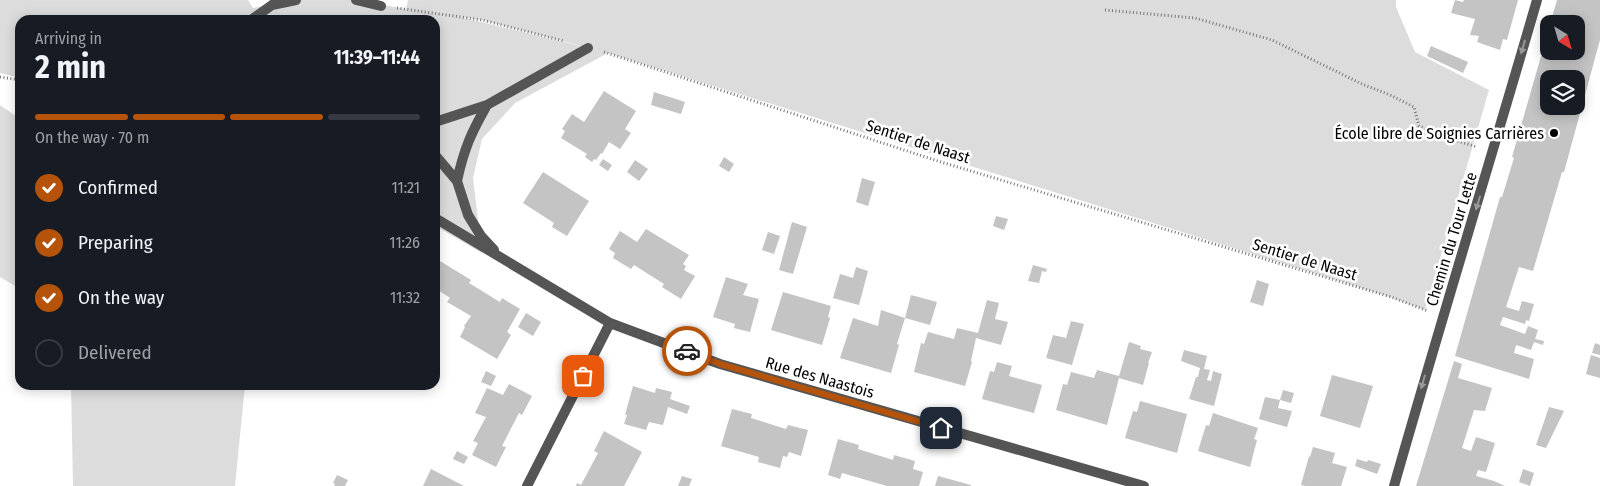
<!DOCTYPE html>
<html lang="en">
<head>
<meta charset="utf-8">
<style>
	:root { --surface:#171b24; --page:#20242c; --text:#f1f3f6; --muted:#9ea1a6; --line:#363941; --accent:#b45309 }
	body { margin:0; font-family:"Fira Sans Condensed",sans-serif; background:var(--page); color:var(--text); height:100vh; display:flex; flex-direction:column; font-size:19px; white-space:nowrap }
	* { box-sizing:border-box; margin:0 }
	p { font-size:16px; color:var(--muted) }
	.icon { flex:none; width:28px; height:28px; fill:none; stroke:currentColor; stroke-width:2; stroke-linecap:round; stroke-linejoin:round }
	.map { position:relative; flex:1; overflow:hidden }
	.details { position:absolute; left:15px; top:15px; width:425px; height:375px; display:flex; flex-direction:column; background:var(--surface); border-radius:15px; box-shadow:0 2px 12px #0003 }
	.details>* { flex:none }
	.needle { width:32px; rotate:143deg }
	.fabs { position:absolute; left:1540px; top:15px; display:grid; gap:10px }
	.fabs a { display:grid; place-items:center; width:45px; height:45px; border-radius:10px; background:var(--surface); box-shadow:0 2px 12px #0003; font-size:25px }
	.pin { position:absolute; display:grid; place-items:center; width:42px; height:42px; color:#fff; margin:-21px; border-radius:10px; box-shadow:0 2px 8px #0006 }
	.courier { position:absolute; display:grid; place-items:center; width:50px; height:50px; margin:-25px; border:4px solid #b45309; border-radius:50%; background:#fff; color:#222; box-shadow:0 1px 6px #0007 }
	.overview em { font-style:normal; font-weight:700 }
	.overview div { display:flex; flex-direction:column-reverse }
	.overview { display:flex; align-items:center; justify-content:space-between; height:85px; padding:0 20px }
	h1 { font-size:32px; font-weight:700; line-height:38px }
	.bar { display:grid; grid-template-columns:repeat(4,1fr); gap:8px 5px; align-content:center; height:60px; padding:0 20px }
	.bar i { height:6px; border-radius:4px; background:var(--line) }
	.bar .selected { background:var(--accent) }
	.bar p { grid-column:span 4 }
	ol { padding:0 20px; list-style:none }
	li { display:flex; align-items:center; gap:15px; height:55px }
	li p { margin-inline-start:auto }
	li .icon { padding:5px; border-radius:50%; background:var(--accent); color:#fff; stroke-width:4 }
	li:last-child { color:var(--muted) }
	li i { width:28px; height:28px; border:2px solid var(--line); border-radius:50% }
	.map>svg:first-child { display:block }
	.green { fill:#dcdcdc; fill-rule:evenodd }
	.building { fill:#c4c4c4; fill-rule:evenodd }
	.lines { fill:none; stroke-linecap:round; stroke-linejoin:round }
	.path { stroke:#777; stroke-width:3; stroke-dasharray:1 2.5; stroke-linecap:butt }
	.minor { stroke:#555; stroke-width:10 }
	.oneway { fill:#999 }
	.done { stroke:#595959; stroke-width:5; stroke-dasharray:0 9 }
	.route { stroke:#b45309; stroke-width:6 }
	.poi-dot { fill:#000; stroke:#fff; stroke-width:2 }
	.labels { text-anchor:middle; stroke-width:5; stroke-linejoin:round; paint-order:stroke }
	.poi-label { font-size:16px; fill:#000; stroke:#fff; text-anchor:end }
	.street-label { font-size:16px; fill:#000; stroke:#fff }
</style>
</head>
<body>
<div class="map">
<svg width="1600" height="486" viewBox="0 0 1600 486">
	<rect width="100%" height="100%" fill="#fff"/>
	<!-- green -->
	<path class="green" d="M0,0H248L253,8L294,0H356L406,9L408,0H1396V7L1415,52L1489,90L1425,310L1384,295L608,53L515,103L482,139L473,178L482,253L435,226V20H20V78L0,73ZM456,16L482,20L589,48Z
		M0,105L20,119V289L0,277Z
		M71,385H245L235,486H73Z"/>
	<!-- building -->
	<path class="building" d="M1455,0L1463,2L1464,0H1518L1507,40L1503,39L1500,50L1477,42L1479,36L1470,35L1475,19L1451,13Z
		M1557,0H1600V40L1564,172H1562L1533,271L1519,267L1506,307L1519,311L1522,301L1534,304L1529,321L1526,320L1525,324L1503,317L1500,325L1525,334L1528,326L1538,330L1535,339L1544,341L1543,345L1534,342L1531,350L1516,345L1514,353L1534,359L1529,379L1455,356L1500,197H1502L1514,158L1512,157L1548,32L1549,51H1576V24H1550ZM1549,79H1576V106H1549Z
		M1431,46L1468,62L1463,73L1427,56Z
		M604,91L636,111L625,129L631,133L620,149L609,142L602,154L601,153L596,160L594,159L592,162L585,157L587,154L561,138L565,131L562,129L572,114L584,122Z
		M654,92L685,102L681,114L651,105Z
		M724,157L734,164L729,172L719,166Z
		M603,159L612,165L608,171L599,165Z
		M635,160L648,169L639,181L627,172Z
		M543,172L589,201L567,236L552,227L554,223L523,203Z
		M862,178L875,182L868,206L856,202Z
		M996,216L1008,219L1004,230L993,226Z
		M792,222L807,227L793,274L779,270Z
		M646,229L689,255L683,264L686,266L684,270L695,276L681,299L662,287L664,284L634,265L631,269L613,258L615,253L609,249L620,231L637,242Z
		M768,232L780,236L774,254L762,250Z
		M435,258L471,280L469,283L500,302L502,298L520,309L507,332L511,335L497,359L460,337L465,327L464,326L471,316L447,302L450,298L435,288Z
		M1033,265L1047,269L1046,272L1042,271L1039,283L1028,281Z
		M856,267L868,271L859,305L833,298L840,274L853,278Z
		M726,277L748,284L743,295L759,299L750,332L734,328L735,324L713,317Z
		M1257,280L1269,284L1263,306L1250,302Z
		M783,292L831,306L828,317L830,318L822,345L771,330Z
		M911,295L937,302L930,325L905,318Z
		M987,300L999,303L995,319L1008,322L1001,345L976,338L971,361L972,362L965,386L914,372L921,343L924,344L928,332L954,339L957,328L978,333Z
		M881,310L905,318L897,344L899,345L891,373L840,358L853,318L878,326Z
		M526,313L541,322L533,336L518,327Z
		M1071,321L1084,324L1072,365L1046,358L1053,335L1066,338Z
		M1129,342L1141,346L1140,349L1152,352L1148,363H1149L1143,385L1119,378L1107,425L1056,410L1063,384L1067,385L1071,372L1094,378L1097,370L1119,376Z
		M1595,343L1600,345V355L1592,353Z
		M1184,350L1207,356L1204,369L1210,370L1207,380L1211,381L1213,371L1222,374L1214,406L1189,399L1196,377H1198L1200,368L1181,361Z
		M1591,355L1600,358V378L1586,374Z
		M1454,361L1462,364L1458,378L1492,388L1485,411L1474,410L1462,448L1471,451L1476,437L1495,443L1486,472L1478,470L1476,476L1494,481L1505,486H1416Z
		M997,362L1012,366L1009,376L1042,385L1034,413L982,399L990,371L994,372Z
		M486,371L496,376L491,386L481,382Z
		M1332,375L1373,386L1360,428L1320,416Z
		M509,384L532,396L522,415L519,413L502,446L506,447L496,467L472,455L478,443L473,441L486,417L475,413L487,388L503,395Z
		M633,386L655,393L656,388L672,392L670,399L690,406L687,414L668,407L663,425L649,422L646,430L624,424L627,415H625Z
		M1283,390L1294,393L1291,403L1280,400L1278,408L1292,411L1287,427L1259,419L1265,397L1280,400Z
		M1140,401L1187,414L1177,453L1125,438L1133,411L1137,412Z
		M1549,407L1564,411L1546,448L1536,445Z
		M732,409L752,414L751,418L786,429L788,425L808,430L801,456L789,452L787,457L783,456L780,468L758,462L759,457L721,446Z
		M1213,413L1258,428L1254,439L1257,440L1250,467L1198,451L1206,425L1209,426Z
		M604,431L642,452L624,486H576L577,483L581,485L590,468L598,453L594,451Z
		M838,439L859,445L858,449L893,460L894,455L915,461L913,469L923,472L919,486H887L842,473L840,479L828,475Z
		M1313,447L1335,453L1332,463L1347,467L1341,486H1305L1301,485L1309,456L1310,457Z
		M457,451L468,457L464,464L453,459Z
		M1357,459L1367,462L1368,460L1381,464L1377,474L1355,466Z
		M431,469L464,486H423Z
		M1523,469L1534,473L1530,486L1519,482Z
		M337,475L348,480L345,486H334L335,484L333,483Z
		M682,476L692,479L689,486H678Z
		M938,476L971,485V486H935Z"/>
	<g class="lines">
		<!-- path -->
		<path class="path" d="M397,8L482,20L564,41
			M1105,10L1195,18L1272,40L1362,84L1390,95L1414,107L1419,126L1448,138L1477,147
			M604,52L941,162L1391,297L1428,311
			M0,77L20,80"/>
		<!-- minor -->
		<path class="minor" d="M356,0L381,6
			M251,20L272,5L296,0
			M435,122L487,105L588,48
			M435,155L457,181L468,215L481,236L494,250
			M457,181C464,149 471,133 487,105
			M435,218L610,323L720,364L1144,486
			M527,486L610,323
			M1394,486C1440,324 1490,162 1537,0"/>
	</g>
	<!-- one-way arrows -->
	<defs><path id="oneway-solid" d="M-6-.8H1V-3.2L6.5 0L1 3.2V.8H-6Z" transform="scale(1.25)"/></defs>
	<g class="oneway">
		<use href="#oneway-solid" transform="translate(1523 47) rotate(106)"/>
		<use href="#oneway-solid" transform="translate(1478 203) rotate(107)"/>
		<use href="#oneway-solid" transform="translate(1423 382) rotate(106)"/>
	</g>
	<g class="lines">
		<!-- done -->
		<path class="done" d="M583,376L610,323L687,351"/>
		<!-- route -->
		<path class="route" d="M687,351L720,364L941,428"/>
	</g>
	<!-- markers -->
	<circle class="poi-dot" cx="1554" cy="133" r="5"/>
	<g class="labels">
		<!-- poi labels -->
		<g class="poi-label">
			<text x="1544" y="139">École libre de Soignies Carrières</text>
		</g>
		<!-- street labels -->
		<g class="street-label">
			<text transform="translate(918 141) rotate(18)" y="6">Sentier de Naast</text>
			<text transform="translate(1451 239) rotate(-73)" y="6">Chemin du Tour Lette</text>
			<text transform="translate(1305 259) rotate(17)" y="6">Sentier de Naast</text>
			<text transform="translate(820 377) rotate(16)" y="6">Rue des Naastois</text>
		</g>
	</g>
</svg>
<div class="fabs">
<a><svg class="needle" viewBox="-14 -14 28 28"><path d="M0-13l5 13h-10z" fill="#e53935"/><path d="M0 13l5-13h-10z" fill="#9ea1a6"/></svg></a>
<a><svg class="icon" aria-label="layers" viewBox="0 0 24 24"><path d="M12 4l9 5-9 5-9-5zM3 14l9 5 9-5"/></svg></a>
</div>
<div class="pin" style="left:583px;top:376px;background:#ea580c"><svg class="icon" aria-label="bag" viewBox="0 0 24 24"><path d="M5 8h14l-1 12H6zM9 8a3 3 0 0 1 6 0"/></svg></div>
<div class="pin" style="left:941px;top:428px;background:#1f2937"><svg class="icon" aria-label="home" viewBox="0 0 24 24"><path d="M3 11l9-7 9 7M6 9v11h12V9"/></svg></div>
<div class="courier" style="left:687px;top:351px"><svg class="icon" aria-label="car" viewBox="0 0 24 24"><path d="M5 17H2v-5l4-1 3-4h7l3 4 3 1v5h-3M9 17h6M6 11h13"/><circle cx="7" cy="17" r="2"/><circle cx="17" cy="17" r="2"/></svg></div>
<section class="details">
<div class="overview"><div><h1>2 min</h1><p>Arriving in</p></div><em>11:39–11:44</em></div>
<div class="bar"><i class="selected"></i><i class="selected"></i><i class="selected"></i><i></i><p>On the way · 70 m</p></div>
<ol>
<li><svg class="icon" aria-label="check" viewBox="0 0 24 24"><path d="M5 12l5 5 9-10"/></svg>Confirmed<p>11:21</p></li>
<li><svg class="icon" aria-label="check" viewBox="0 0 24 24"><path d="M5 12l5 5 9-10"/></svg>Preparing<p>11:26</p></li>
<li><svg class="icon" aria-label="check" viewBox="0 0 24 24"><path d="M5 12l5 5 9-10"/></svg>On the way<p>11:32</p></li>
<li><i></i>Delivered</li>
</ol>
</section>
</div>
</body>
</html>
